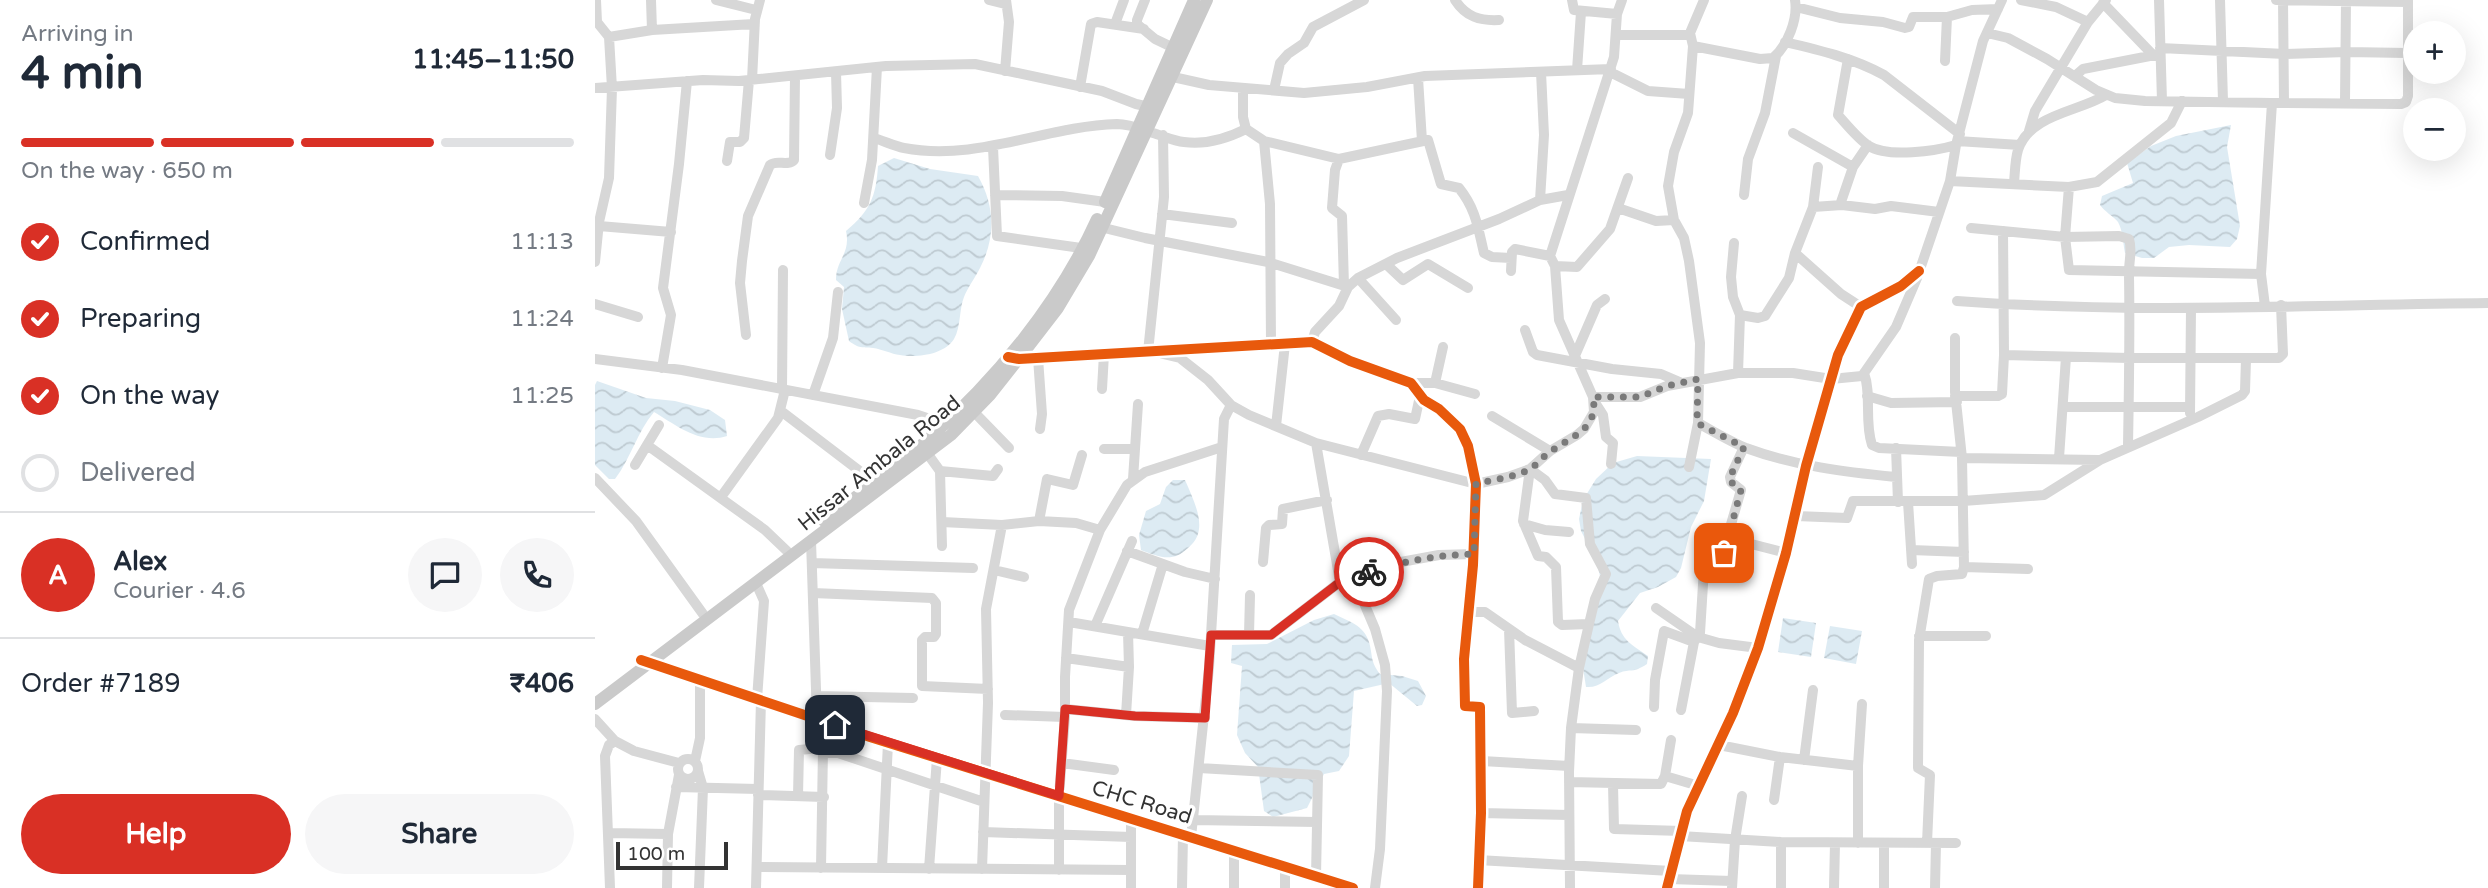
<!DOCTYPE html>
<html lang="en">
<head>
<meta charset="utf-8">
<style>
	:root { --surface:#fff; --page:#f6f6f7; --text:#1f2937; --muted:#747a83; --line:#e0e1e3; --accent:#d93025 }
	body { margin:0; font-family:"Varela Round",sans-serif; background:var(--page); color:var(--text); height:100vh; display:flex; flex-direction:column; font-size:26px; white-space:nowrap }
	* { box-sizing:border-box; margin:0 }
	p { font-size:23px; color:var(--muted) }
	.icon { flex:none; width:38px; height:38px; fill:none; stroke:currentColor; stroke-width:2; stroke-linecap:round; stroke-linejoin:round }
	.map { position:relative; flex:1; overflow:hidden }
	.details { display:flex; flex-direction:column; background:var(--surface); width:595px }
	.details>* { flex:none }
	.buttons { position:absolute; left:1808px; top:21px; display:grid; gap:14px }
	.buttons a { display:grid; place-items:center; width:63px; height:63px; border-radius:50%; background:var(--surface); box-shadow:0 7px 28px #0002; font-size:35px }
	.scale { position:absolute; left:21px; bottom:18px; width:112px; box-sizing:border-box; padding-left:7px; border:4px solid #333; border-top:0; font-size:19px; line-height:24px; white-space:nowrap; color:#333; -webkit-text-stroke:5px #fff; paint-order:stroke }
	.pin { position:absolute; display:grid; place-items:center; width:60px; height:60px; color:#fff; margin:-30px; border-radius:14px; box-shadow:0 4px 10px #0006 }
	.courier { position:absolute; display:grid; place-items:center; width:70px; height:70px; margin:-35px; border:5px solid #d93025; border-radius:50%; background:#fff; color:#222; box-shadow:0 2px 9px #0007 }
	.head em { font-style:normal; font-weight:800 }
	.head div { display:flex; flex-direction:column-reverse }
	.head { display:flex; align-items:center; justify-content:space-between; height:119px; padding:0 21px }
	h1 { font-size:46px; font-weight:800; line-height:52px }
	.bar { display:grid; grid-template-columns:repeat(4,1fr); gap:10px 7px; align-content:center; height:84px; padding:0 21px }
	.bar i { height:9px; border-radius:5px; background:var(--line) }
	.bar .on { background:var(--accent) }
	.bar p { grid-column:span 4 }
	.line { display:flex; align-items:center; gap:18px; padding:0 21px; border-top:2px solid var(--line) }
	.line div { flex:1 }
	.round { display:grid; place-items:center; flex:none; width:74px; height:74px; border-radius:37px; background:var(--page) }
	ol { padding:0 21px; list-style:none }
	li { display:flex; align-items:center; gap:21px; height:77px }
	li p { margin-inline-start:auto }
	li .icon { padding:7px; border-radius:50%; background:var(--accent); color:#fff; stroke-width:4 }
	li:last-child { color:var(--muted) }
	li i { width:38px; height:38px; border:4px solid var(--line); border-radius:50% }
	.primary-button { display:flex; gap:14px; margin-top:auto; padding:14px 21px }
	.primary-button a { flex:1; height:80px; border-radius:42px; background:var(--accent); color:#fff; font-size:28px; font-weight:800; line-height:80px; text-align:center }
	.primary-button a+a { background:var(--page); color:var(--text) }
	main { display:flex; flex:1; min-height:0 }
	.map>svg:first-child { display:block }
	.water { fill:url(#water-waves) }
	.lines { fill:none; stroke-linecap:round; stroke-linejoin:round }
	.minor { stroke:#d7d7d7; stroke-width:10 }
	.major { stroke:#cacaca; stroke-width:12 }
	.cycleway-casing { stroke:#fff; stroke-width:15 }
	.cycleway { stroke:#e8590c; stroke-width:10 }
	.done { stroke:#7a7a7a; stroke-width:7; stroke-dasharray:0 12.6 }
	.route { stroke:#d93025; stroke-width:9 }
	.labels { text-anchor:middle; stroke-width:7; stroke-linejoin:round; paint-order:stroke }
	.street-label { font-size:21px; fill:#333; stroke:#fff }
</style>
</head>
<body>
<main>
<section class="details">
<div class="head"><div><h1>4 min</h1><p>Arriving in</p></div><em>11:45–11:50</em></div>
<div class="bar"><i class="on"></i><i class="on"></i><i class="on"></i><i></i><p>On the way · 650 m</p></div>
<ol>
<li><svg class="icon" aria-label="check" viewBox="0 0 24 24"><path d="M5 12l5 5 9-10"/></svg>Confirmed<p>11:13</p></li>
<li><svg class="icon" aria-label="check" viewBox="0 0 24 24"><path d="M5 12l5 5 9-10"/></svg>Preparing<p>11:24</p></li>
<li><svg class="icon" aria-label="check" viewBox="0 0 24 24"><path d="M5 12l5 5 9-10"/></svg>On the way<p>11:25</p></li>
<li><i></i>Delivered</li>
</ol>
<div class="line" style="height:126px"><b class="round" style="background:var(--accent);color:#fff">A</b><div><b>Alex</b><p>Courier · 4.6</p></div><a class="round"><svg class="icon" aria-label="chat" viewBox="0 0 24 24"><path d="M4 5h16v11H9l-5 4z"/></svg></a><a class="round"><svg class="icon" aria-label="phone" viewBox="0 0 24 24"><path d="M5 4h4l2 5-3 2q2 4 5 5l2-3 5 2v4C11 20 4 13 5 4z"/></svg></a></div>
<div class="line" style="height:91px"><div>Order #7189</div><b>₹406</b></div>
<div class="primary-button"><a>Help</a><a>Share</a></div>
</section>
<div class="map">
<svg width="1893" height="888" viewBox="0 0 1893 888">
	<defs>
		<pattern id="water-waves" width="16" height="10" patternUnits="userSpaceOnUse" patternTransform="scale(1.75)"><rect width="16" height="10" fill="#ddebf3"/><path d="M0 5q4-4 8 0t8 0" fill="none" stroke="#becad1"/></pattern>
	</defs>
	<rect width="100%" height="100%" fill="#fff"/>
	<!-- water -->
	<path class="water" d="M1636,125L1632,147L1645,226L1642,239L1635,247L1594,245L1574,247L1559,258H1547L1530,253C1528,243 1528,231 1523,222C1518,216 1510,212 1505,205L1507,196L1538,183L1532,163L1556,146L1581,136Z
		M299,158L335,169L383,176C400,206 401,237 385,268C380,278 373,287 369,297C364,309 366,327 359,339C349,355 321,358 305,355C296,354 287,349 278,348C266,347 265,349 254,341L247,309L249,287L241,280C241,259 256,254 251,231C275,211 281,197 283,166Z
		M2,381L51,398L80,401L115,410L130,420L132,436C105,445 81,425 59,412C42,432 36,458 20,479H14L0,465V385Z
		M1042,456L1116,459L1109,501L1096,527L1086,568L1081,577L1063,587L1045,593L1023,621C1026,640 1037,645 1053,656L1052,664C1037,674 1036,668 1024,673C1011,678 1006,688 991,687L988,668L1005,576L1001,560L986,531L984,519L988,500L1001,479L1018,463Z
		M578,480H590C596,494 606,514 604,529C603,537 599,543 593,548C578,563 564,557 546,550L544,535L551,511L565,504L571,487Z
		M739,614C753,621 769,625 774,642C778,656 775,661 785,674L807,676L823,681L831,696L827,705L822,706L794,683L759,691L754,756L744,771L729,774L712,808L678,817L669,811L663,767L650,753L642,735L647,666L636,663L637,645L672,644L719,620Z
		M1188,618L1221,623L1216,657L1183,652Z
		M1235,626L1267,631L1261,664L1229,658Z"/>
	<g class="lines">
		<!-- minor -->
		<path class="minor" d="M56,0L57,30
			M121,0L161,10
			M394,0L410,4
			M550,0L542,20V24L560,39L583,50
			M860,0C871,17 885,21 904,20
			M977,0L979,10L1022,14
			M1426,0L1461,7L1493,22
			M1564,0L1567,101
			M1625,0L1628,101
			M1681,0L1813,2
			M1688,0L1689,103
			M1508,3L1558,55
			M1201,7L1245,18L1288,22L1310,28L1314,27L1318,17H1352L1377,10L1403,9
			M520,24L529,0
			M1392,33L1413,38L1452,59L1501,90L1520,98L1550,101L1677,103L1806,104L1811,102L1813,96V0
			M1021,35H1095
			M14,37L57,30L159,24
			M1190,42C1224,50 1258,58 1289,75L1365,134
			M1098,46L1165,59L1178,58C1193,45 1203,19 1200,0
			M1565,48L1690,54L1751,52L1813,53
			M1253,59L1243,115C1252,125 1263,139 1274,146C1293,158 1341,151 1361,145
			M1350,61L1352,17
			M982,70L986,12
			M410,71L414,22L411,0
			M1015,72L1053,91L1094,94
			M569,75L614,85L709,93L772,87L830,76L1016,69
			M1480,76L1488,69L1565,54
			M823,78L827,141
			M157,80L160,19L165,0
			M485,87L496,24L502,22L549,29
			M0,88L108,80L144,81L291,66L380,64L507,91L541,104L559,108
			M648,88V117L651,129L669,141L675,204L676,344
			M679,90L685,63L693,54L709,43L718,27L769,0
			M1750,102L1751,0
			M1434,131L1440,111L1493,22L1511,0
			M1198,133L1258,167
			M279,138C289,141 299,146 309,148C382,162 450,126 522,124C535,124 546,129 558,133C568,136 579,141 589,142C610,145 633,138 651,129
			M669,141L744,159L833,140L846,184L864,188C881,209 883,228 889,253L897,257L916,258
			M1362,141L1425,145
			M398,147L402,236L486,248
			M235,155L242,108L241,72
			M744,159L740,170L737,208L747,216L749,286
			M132,161L135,142H145L149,138L154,80
			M1355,181L1474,187L1502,182L1576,123L1587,101
			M1419,183C1420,172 1420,160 1423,150C1435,114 1483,112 1511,95
			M1474,187L1470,237L1474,270L1666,274L1670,306
			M400,195L467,196L510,202
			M1149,195L1153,159L1170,113L1181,56
			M945,200L949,135L946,72
			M269,203L277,160L282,67
			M1245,205L1258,167L1273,145
			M1218,207L1247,205L1280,209L1296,206L1344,212
			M1023,208L1061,221L1079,220
			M567,214L637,223
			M4,226L76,232
			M501,226L550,238L673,262L753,287
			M1376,228L1470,237L1524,236L1534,239C1538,251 1533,264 1534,276C1535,333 1534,390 1533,446
			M1139,243L1136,277L1138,297L1145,315L1143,373
			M1200,253L1246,294L1266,307
			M0,262L4,222L14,178L17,88L14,37L2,22L1,0
			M791,264L808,280L833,264L873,288
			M960,266L982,267L1015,229L1033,178
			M916,271L917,252L920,249L955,256
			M1666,274L1677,103
			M763,278L801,320
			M1362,301C1538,314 1716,305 1893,303
			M0,304L43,317
			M1145,315L1163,318L1170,316L1194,278L1200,253L1218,207L1223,167
			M930,330L938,352L942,355L1017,369L1066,374L1087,383
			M151,335L145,283L147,261L153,216L175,165C182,159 193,167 199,160L200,76
			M717,342L720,332L744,306L753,287L763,278L802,258L904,219L945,200L973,195
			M553,352L569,197L568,135
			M568,354L585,358L613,380L636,405L654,415L721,443L881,484L913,477L935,469L955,451L982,435L989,429L999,412L998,397L964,320L960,266L955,256L1019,57L1022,14L1027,0
			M1409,355L1535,358H1684L1688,354L1686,305
			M419,358L717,342L755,361L816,383L829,400L844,409L865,429L873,446L881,484L878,565L869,659L870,706L885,707L886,813L883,888
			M443,358L447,414L445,429
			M979,358L1002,305L1010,299
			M0,359L87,370L323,415L350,424
			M67,368L76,315L68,288L84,164L92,81
			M1269,373C1277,395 1269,421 1277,445L1284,448L1366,452
			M816,383H840L880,394
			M840,383L848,347
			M507,389L509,354
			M187,390L188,270
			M218,395L238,338L243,292
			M1272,396L1296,403L1362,402
			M1360,396H1403L1407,394L1409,355L1408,231
			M998,397H1045L1072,386L1143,373H1198L1236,379L1267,376L1301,327L1322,278L1355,181L1361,145L1388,41L1407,0
			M999,401L1008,415L1011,437L1018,443L1016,464
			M1469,407H1595
			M186,411L279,482
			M379,412L414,448
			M1595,413L1596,308
			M897,416L955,451
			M1103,423C1118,431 1134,441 1151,448C1200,466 1250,472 1301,477
			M681,426L690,344
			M721,443L745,582
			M52,445L170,530L192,551
			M1301,448L1303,502
			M509,449H539
			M332,453L345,471L347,546
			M766,455L783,416L794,414L820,419L825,396
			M1367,458L1504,460
			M1464,458L1471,357
			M40,465L64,425
			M1094,467L1103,423L1105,343L1094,261L1089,238L1079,220L1073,186L1079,152L1093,113L1098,46L1095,33L1109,0
			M345,471L398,476L403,469
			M0,478L41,521L108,614
			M538,479L543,404
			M126,497L183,418L190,390
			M1313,502L1317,564
			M1201,516L1252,518L1258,501H1368L1449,495L1505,460L1603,417L1647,395L1650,391L1651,359
			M444,521L452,479L478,485L487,455
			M347,522L407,525L444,521L481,523L505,530
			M929,524L950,530L974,532
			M1132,538L1146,490L1136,482L1135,477L1149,447
			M216,541L222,719L218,748
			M1316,550L1369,552
			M532,551L590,572L620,579
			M668,562L671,528L674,525L687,524L688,509L732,500
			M217,563L378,568
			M1369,567L1433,569
			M399,570L429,577
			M758,577L780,629L790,665L792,691L785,849L780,888
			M161,583L169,601L162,699
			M218,593L337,598L341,603V634L339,637H330L327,640V686L393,689
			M1061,608L1103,637L1124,643L1163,648
			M874,612H890L930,640L984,668
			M474,622L615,646
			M500,626L537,541
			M914,629L917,713L939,711
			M547,634L568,564
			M616,635H676L745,582L806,562L844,555L879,554
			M654,635L655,595
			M1324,636H1391
			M471,658L534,667
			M46,660L275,737L758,888
			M221,696L318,698
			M1059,707L1060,680L1069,631L1099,642
			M470,709L540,716L610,718
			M1086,710L1099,642L1105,633L1109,568L1124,565L1133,538L1191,553
			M410,715L470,717
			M531,715L534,667L533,632
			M0,719L20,741L39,751L84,763
			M976,728L1041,730
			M1124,745L1185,757L1263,766
			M83 769a10 10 0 1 1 20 0a10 10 0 1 1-20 0Z
			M1209,760L1218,690
			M100,761L105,738V680
			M887,761L974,766
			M467,763L519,770
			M604,768L723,775L721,876
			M103,771L108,788L104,888
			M1070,776L1104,786
			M974,782L1066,784L1070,776L1076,740
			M1018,784L1019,829L1087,831
			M81,787L163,789
			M163,795L229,797
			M203,796L204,750L225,748L232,753H243L389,802
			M1179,800L1185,757
			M886,813L974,815
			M598,820L722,822
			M388,832L536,837
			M14,833L73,834
			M1085,836L1186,842L1361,843
			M596,837L614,668L629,419L636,405
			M1186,842V888
			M1263,843V766L1267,704
			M1289,843V888
			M1332,843L1335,775L1323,768L1324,640L1334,579L1342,576L1367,574L1369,567L1367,458L1360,392V338
			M883,860L1076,871
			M162,867L536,870
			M226,868L228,749
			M287,868L293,743
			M334,869L342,758
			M387,869L393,703L391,609L407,525
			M464,870V796L470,717V677L474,610L505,530L532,485L550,472L627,447
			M1074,879L1137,881
			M15,888L10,756L14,745L20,741
			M72,888L73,834L84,775
			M161,888L166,700
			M536,888V819
			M587,888L588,835
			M639,888V851
			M690,888V867
			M975,888L974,772L976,728L984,668L994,624L1000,599L1011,574L995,544L991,498L960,494L950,480L935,469L928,521L943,556L951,557L961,567L963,622L967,625L994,624
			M1072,888L1092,811L1138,713L1163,648L1191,553L1211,466L1243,355L1266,307L1306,286L1324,271
			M1137,888L1140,840L1147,796
			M1239,888L1240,843
			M1340,888L1341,843"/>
		<!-- major -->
		<path class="major" d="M510,202L599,0
			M229,521C263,495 298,470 330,442C400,381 464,303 502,219
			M0,704L356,435L395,395L433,347L463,308L494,256L612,0"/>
		<defs>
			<path id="cycleway" d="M413,357L424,359L717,342L755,361L816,383L829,400L844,409L865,429L873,446L881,484L878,565L869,659L870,706L885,707L886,813L883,888
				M46,660L275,737L758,888
				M1072,888L1092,811L1138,713L1163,648L1191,553L1211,466L1243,355L1266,307L1306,286L1324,271"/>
		</defs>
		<!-- cycleway casing -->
		<use href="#cycleway" class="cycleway-casing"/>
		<!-- cycleway -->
		<use href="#cycleway" class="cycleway"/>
	</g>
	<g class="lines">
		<!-- done -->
		<path class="done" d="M774,572C809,561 842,555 879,554L881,484C897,480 914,478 929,472C940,468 946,458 955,452C976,436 1004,430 998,397H1045L1072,386L1103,379L1102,423L1149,447L1135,477L1136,482L1146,490L1129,553"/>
		<!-- route -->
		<path class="route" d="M240,725L464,796L470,709L540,716L610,718L616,635H676L745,582L774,572"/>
	</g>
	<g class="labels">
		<!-- street labels -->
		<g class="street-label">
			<text transform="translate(284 463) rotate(-39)" y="7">Hissar Ambala Road</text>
			<text transform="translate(547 802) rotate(17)" y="7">CHC Road</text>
		</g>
	</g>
</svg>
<div class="buttons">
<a>+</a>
<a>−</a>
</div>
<div class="scale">100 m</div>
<div class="pin" style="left:1129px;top:553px;background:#ea580c"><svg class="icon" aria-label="bag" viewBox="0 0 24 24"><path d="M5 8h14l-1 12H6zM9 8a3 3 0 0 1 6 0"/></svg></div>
<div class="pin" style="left:240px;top:725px;background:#1f2937"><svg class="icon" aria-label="home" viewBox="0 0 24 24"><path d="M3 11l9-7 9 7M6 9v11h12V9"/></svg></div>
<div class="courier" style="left:774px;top:572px"><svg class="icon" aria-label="bike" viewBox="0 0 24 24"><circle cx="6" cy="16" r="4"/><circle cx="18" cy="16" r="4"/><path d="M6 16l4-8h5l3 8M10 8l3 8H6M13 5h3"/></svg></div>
</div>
</main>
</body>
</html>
